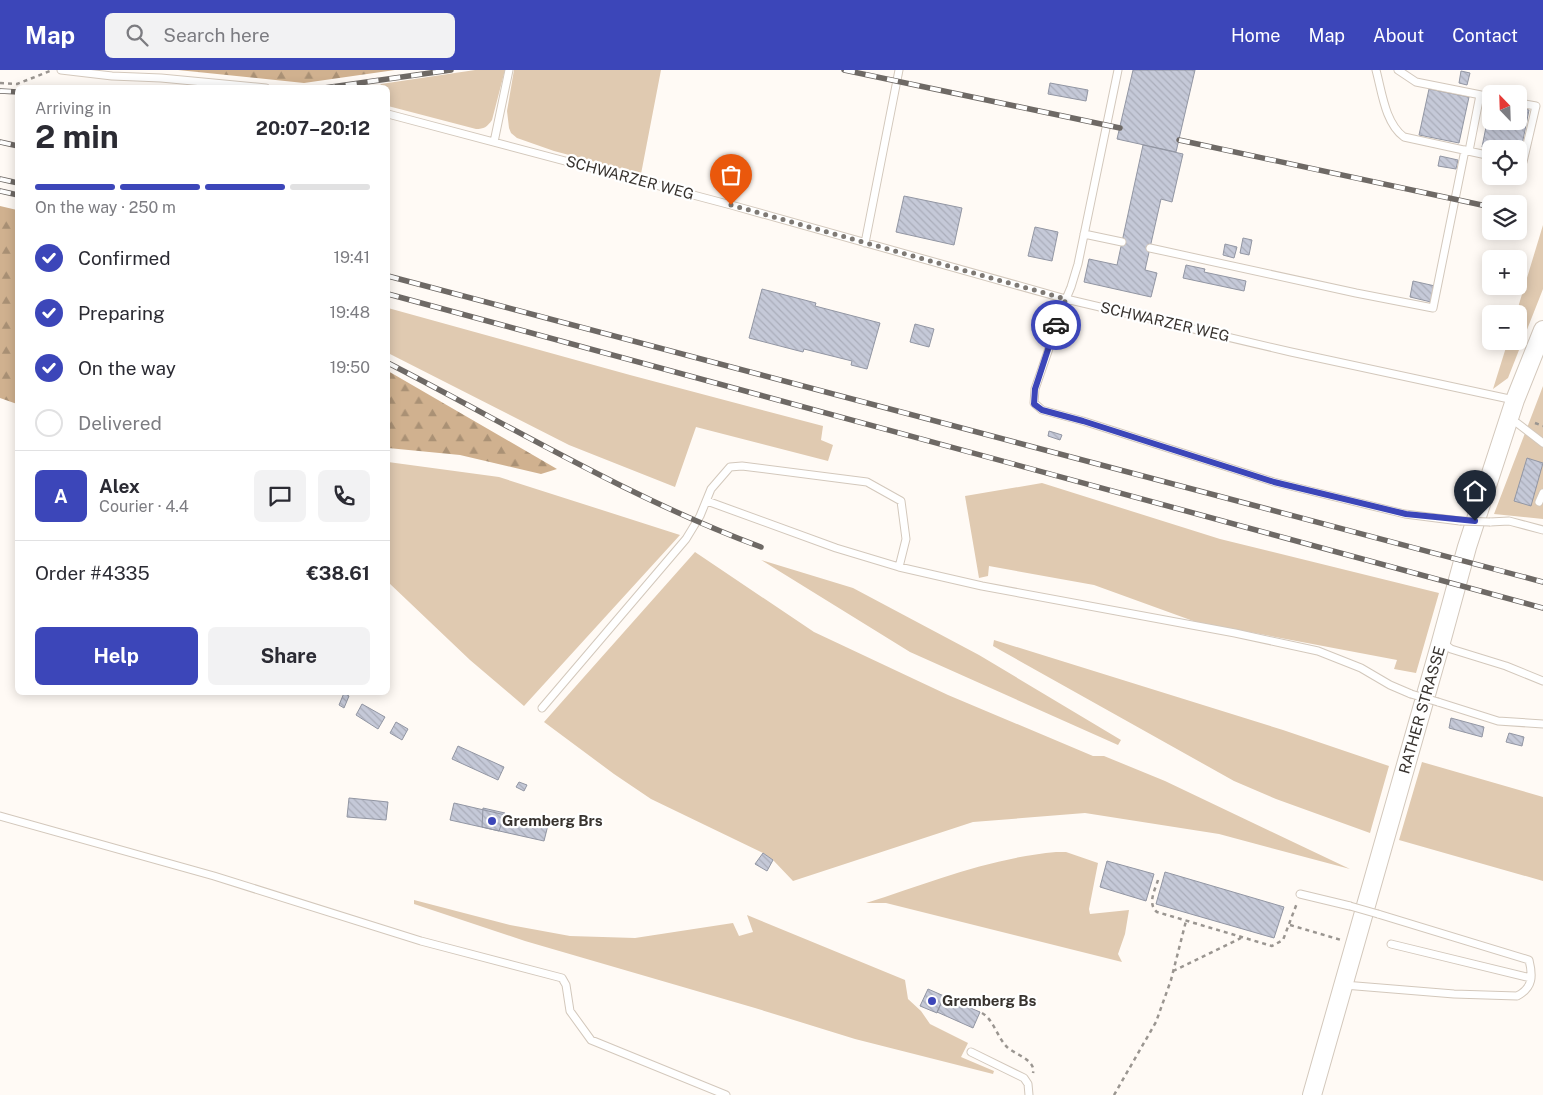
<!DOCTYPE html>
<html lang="en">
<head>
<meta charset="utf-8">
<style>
	:root { --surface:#fff; --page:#f2f2f3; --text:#2b2b33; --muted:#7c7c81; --line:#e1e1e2; --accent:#3c46b9 }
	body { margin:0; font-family:"Public Sans",sans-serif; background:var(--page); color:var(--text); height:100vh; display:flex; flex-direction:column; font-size:19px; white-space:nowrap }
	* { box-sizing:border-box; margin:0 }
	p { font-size:16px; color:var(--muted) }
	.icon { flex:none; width:28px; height:28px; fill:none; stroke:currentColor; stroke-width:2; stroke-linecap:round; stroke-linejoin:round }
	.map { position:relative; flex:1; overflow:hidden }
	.details { position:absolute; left:15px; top:15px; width:375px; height:610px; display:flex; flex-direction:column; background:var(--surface); border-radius:8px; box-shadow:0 2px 12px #0003 }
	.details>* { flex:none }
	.needle { width:32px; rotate:337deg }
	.controls { position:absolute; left:1482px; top:15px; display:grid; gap:10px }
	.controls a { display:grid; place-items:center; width:45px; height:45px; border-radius:8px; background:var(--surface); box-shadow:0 2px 12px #0003; font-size:25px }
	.pin { position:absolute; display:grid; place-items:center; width:42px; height:42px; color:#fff; margin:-51px -21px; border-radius:50% 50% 50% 0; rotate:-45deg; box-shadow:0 0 5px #0007 }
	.pin .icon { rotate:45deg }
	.courier { position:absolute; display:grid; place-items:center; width:50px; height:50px; margin:-25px; border:4px solid #3c46b9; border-radius:50%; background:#fff; color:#222; box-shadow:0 1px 6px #0007 }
	.overview em { font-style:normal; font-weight:700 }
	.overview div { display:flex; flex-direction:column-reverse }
	.overview { display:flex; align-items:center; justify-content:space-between; height:85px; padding:0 20px }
	h1 { font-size:32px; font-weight:700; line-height:38px }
	.bar { display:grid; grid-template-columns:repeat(4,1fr); gap:8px 5px; align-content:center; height:60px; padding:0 20px }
	.bar i { height:6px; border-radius:4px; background:var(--line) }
	.bar .current { background:var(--accent) }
	.bar p { grid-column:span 4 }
	.line { display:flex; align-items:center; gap:12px; padding:0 20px; border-top:1px solid var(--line) }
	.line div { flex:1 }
	.round { display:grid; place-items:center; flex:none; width:52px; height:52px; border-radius:8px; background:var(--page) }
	ol { padding:0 20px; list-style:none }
	li { display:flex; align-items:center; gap:15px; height:55px }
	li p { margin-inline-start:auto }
	li .icon { padding:5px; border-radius:50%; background:var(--accent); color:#fff; stroke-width:4 }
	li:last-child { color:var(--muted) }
	li i { width:28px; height:28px; border:2px solid var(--line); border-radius:50% }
	.cta { display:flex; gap:10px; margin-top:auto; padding:10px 20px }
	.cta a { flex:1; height:58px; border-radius:8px; background:var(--accent); color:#fff; font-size:20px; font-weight:700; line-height:58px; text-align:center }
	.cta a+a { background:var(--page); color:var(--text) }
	header { display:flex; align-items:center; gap:30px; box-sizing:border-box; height:70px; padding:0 25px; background:var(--accent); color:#fff }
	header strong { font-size:24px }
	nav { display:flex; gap:28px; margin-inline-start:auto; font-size:18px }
	.search { width:350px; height:45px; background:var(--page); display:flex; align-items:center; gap:12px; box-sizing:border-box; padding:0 18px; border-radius:8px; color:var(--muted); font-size:19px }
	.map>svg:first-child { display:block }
	.green { fill:#e0cab1 }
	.forest { fill:url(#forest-firs) }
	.building { fill:url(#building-back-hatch); stroke:#9296a3 }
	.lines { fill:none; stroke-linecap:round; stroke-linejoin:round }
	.service-casing { stroke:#d3c8bc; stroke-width:9 }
	.tertiary-casing { stroke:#d3c8bc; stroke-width:20 }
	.path { stroke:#9a9590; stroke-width:2.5; stroke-dasharray:4 4; stroke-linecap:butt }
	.service { stroke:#fff; stroke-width:7 }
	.tertiary { stroke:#fff; stroke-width:18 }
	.rail-casing { stroke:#6e6965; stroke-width:5.5 }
	.rail { stroke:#fff; stroke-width:4; stroke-dasharray:11; stroke-linecap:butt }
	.service-bridge-casing { stroke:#d3c8bc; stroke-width:9; stroke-linecap:butt }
	.service-bridge { stroke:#fff; stroke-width:7 }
	.done { stroke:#7e7974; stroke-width:5; stroke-dasharray:0 9 }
	.route { stroke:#3c46b9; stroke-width:6 }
	.poi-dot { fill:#3c46b9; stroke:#fff; stroke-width:2 }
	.labels { text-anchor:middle; stroke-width:4.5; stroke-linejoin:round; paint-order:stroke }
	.street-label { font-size:15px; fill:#38332f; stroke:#fff }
	.poi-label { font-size:15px; font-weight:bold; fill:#38332f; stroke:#fff; text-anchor:start }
</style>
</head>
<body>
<header>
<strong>Map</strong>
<div class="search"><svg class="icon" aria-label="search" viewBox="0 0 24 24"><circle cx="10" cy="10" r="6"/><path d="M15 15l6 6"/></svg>Search here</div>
<nav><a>Home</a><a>Map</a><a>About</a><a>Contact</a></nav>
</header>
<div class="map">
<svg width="1543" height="1025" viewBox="0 0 1543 1025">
	<defs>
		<pattern id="forest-firs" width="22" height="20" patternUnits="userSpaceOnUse" patternTransform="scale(1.25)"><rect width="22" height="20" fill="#d0b18f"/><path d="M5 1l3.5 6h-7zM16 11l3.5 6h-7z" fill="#aa9175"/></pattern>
		<pattern id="building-back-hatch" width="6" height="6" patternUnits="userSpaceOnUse" patternTransform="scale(1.25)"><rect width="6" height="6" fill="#c5c9d8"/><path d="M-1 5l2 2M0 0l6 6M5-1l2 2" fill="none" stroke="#aaadba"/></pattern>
	</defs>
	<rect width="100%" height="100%" fill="#fffaf5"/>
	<!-- green -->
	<path class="green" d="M475,0H505L492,50C487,57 484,59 476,59L388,36V18L379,17L381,14Z
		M514,0H661L641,104L554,81L517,68L511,63L509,58L507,41Z
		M1543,155V219L1508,308L1493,319L1508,271H1519V244H1516Z
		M388,238L630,305L823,356L821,370L833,375L828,391L696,357L675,417L569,375L388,283Z
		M1543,316V449L1494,444Z
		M388,392L499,407L680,465L524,636L470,590L388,512Z
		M1042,413L1220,469L1439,523L1416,603L1394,599L1397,590L1196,552L1094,515L989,496L988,506L979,508L965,426Z
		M695,482L814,562L948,625L1093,686H1104L1165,711L1350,799L1219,764L1085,743L973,752L793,811L773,790L763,783L651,729L614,704L544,652Z
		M761,490L853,518L979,585L1121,670L1118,675L910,582Z
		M994,570L1283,660L1389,696L1370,763L1276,729L1234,711L993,576Z
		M1422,692L1543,727V811L1399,770Z
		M1056,782H1066L1098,793L1089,839L1090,844L1129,840L1125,864L1118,884L1122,892L886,833H866C929,813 989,788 1056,782Z
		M414,830L510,855L570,866L635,868L733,853L739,866L753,862L747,845L905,910L908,929L921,941L930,954L968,973L961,987L994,1001L993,1004L855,969L755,938L525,871L414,834Z"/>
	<!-- forest -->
	<path class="forest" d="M178,0H395L304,13Z
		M0,136L17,140V334L0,328Z
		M388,301L557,399L541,404L460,385L388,378Z"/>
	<!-- building -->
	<path class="building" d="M1133,0H1195L1176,82L1117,69Z
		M1461,1L1470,3L1467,15L1459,13Z
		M1050,13L1088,20L1086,31L1048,24Z
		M1429,19L1469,27L1459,73L1419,65Z
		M1491,32V51H1519V38L1529,40L1520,85L1519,79H1492L1482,77Z
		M1143,75L1183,84L1172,132L1161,129L1145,200L1157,203L1151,227L1084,212L1089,189L1117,195Z
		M1440,86L1458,90L1456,99L1438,96Z
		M904,126L962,138L954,175L896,162Z
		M1035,157L1058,162L1052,191L1028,186Z
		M1243,168L1252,170L1249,185L1240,183Z
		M1225,174L1237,177L1234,188L1223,185Z
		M1186,195L1205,199L1204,202L1246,211L1244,221L1183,208Z
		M1413,211L1435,216L1431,232L1410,227Z
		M762,219L816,233L815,236L880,253L867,299L851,295L852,291L804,279L803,282L749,268Z
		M915,254L934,259L929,277L910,272Z
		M1049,361L1062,365L1060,370L1048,366Z
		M1527,388L1543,393L1531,436L1514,431Z
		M344,623L349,626L344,638L339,635Z
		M362,634L385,647L378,659L356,645Z
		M1451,648L1484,657L1482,667L1449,658Z
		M396,652L408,659L402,670L390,663Z
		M1509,663L1524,667L1522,676L1506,672Z
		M458,676L504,697L498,710L452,689Z
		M519,712L527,715L524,721L516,717Z
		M349,728L388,732L386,750L347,747Z
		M454,733L548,755L544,771L450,750Z
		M483,738L505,743L499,761L482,757Z
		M763,783L773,790L767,801L755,794Z
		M1107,791L1154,804L1146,831L1100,817Z
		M1165,802L1284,837L1274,868L1156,834Z
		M928,919L944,926L937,943L920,936Z
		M944,927L980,942L973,958L937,942Z"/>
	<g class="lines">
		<defs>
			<path id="service" d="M61,0L112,6L161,8L266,18
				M1118,0L1078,194L1071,217L1066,229L1035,319L1034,333L1042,340L1083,351L1274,412L1405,444L1460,451
				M1376,0C1382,22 1385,53 1404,67L1491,86
				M1398,0L1416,12L1491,27
				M1519,33L1536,36L1523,92L1519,91
				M388,44L731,135L1066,229L1291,282L1514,330
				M494,72L509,0
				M1469,81L1480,25
				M1084,164L1122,172
				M865,173L899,0
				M1150,178L1356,223L1433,238L1465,80
				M1508,350L1517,353L1543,373
				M707,431L836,478L899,497L982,516L1235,563L1318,581L1361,598L1390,615L1411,624
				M1539,432L1543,423
				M1490,452L1509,451L1543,460
				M1442,572L1451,579L1506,596L1543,611
				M1438,632L1498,651L1543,654
				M542,638L686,469L700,446L711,419L730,397L742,396L867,412L901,431L906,469L899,497
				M0,746L214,806L421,871L562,908L566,915L570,941L591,970L726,1025
				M1300,824L1350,836
				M1391,874L1531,908
				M1344,915L1454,924L1517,926C1533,918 1533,906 1529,890L1378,844
				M971,982L1024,1008L1028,1014L1029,1025"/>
			<path id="tertiary" d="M1312,1025L1441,572L1467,477L1515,330L1543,260"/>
		</defs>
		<!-- service casing -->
		<use href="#service" class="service-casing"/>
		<!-- tertiary casing -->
		<use href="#tertiary" class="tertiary-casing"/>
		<!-- path -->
		<path class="path" d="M0,13L17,14L50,1
			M1535,353L1543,356
			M1158,810C1155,820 1147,834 1157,842L1272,876L1283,870L1297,833
			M1290,855L1341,870
			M1173,901L1241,868
			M982,943C994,950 997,967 1007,977C1016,985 1036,990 1033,1003
			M1114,1025L1156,952L1171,910L1186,851"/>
		<!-- service -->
		<use href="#service" class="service"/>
		<!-- tertiary -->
		<use href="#tertiary" class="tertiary"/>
		<defs>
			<path id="rail" d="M844,0L1120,58
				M324,18L451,0
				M0,21L18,22
				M1179,70L1491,137
				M0,72L18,76
				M0,109L18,113
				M0,121L18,125
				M388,206L1543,512
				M388,224L1543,538
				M388,293C511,356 631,429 761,477"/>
		</defs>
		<!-- rail casing -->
		<use href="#rail" class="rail-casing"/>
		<!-- rail -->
		<use href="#rail" class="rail"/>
		<defs>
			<path id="service-bridge" d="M1460,451L1490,452
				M1411,624L1438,632
				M1350,836L1378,844"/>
		</defs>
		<!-- service-bridge casing -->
		<use href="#service-bridge" class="service-bridge-casing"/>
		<!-- service-bridge -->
		<use href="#service-bridge" class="service-bridge"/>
	</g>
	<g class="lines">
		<!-- done -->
		<path class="done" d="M731,135L1066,229L1056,255"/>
		<!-- route -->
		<path class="route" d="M1056,255L1035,319L1034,334L1042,340L1083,351L1274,412L1406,444L1475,451"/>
	</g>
	<!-- markers -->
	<g class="poi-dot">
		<circle cx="492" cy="751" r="5"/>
		<circle cx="932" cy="931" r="5"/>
	</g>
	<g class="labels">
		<!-- street labels -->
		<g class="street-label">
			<text transform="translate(630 108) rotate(15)" y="5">SCHWARZER WEG</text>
			<text transform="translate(1165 252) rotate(13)" y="5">SCHWARZER WEG</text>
			<text transform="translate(1422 640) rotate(-74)" y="5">RATHER STRASSE</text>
		</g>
		<!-- poi labels -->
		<g class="poi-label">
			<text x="502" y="756">Gremberg Brs</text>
			<text x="942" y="936">Gremberg Bs</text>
		</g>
	</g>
</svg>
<div class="controls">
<a><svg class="needle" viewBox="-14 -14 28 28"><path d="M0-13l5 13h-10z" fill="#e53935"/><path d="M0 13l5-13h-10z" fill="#7c7c81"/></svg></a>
<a><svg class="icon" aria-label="locate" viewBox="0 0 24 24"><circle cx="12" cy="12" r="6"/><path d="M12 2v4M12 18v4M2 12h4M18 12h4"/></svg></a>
<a><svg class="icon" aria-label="layers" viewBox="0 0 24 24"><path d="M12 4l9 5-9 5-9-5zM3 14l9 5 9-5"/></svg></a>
<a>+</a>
<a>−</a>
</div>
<div class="pin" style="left:731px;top:135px;background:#ea580c"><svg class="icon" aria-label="bag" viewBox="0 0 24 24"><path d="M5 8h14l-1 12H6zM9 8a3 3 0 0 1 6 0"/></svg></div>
<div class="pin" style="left:1475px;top:451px;background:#1f2937"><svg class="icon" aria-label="home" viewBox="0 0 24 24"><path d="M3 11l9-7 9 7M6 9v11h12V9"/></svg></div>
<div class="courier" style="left:1056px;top:255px"><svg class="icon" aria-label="car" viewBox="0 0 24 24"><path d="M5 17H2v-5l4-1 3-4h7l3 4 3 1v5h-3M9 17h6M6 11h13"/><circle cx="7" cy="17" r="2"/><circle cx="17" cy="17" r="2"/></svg></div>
<section class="details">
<div class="overview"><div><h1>2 min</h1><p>Arriving in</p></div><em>20:07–20:12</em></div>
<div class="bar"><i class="current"></i><i class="current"></i><i class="current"></i><i></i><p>On the way · 250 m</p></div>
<ol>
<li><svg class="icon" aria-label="check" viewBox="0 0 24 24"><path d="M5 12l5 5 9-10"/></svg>Confirmed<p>19:41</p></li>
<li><svg class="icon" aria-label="check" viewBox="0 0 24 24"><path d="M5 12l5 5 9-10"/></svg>Preparing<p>19:48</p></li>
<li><svg class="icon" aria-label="check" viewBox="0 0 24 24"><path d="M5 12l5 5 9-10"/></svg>On the way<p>19:50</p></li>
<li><i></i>Delivered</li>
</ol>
<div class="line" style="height:90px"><b class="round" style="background:var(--accent);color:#fff">A</b><div><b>Alex</b><p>Courier · 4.4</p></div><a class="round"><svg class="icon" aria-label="chat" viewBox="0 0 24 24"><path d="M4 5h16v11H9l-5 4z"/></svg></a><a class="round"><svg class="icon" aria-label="phone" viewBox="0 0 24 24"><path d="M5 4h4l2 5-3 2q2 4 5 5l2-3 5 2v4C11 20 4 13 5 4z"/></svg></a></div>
<div class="line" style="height:65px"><div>Order #4335</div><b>€38.61</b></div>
<div class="cta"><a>Help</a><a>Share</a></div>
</section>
</div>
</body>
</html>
